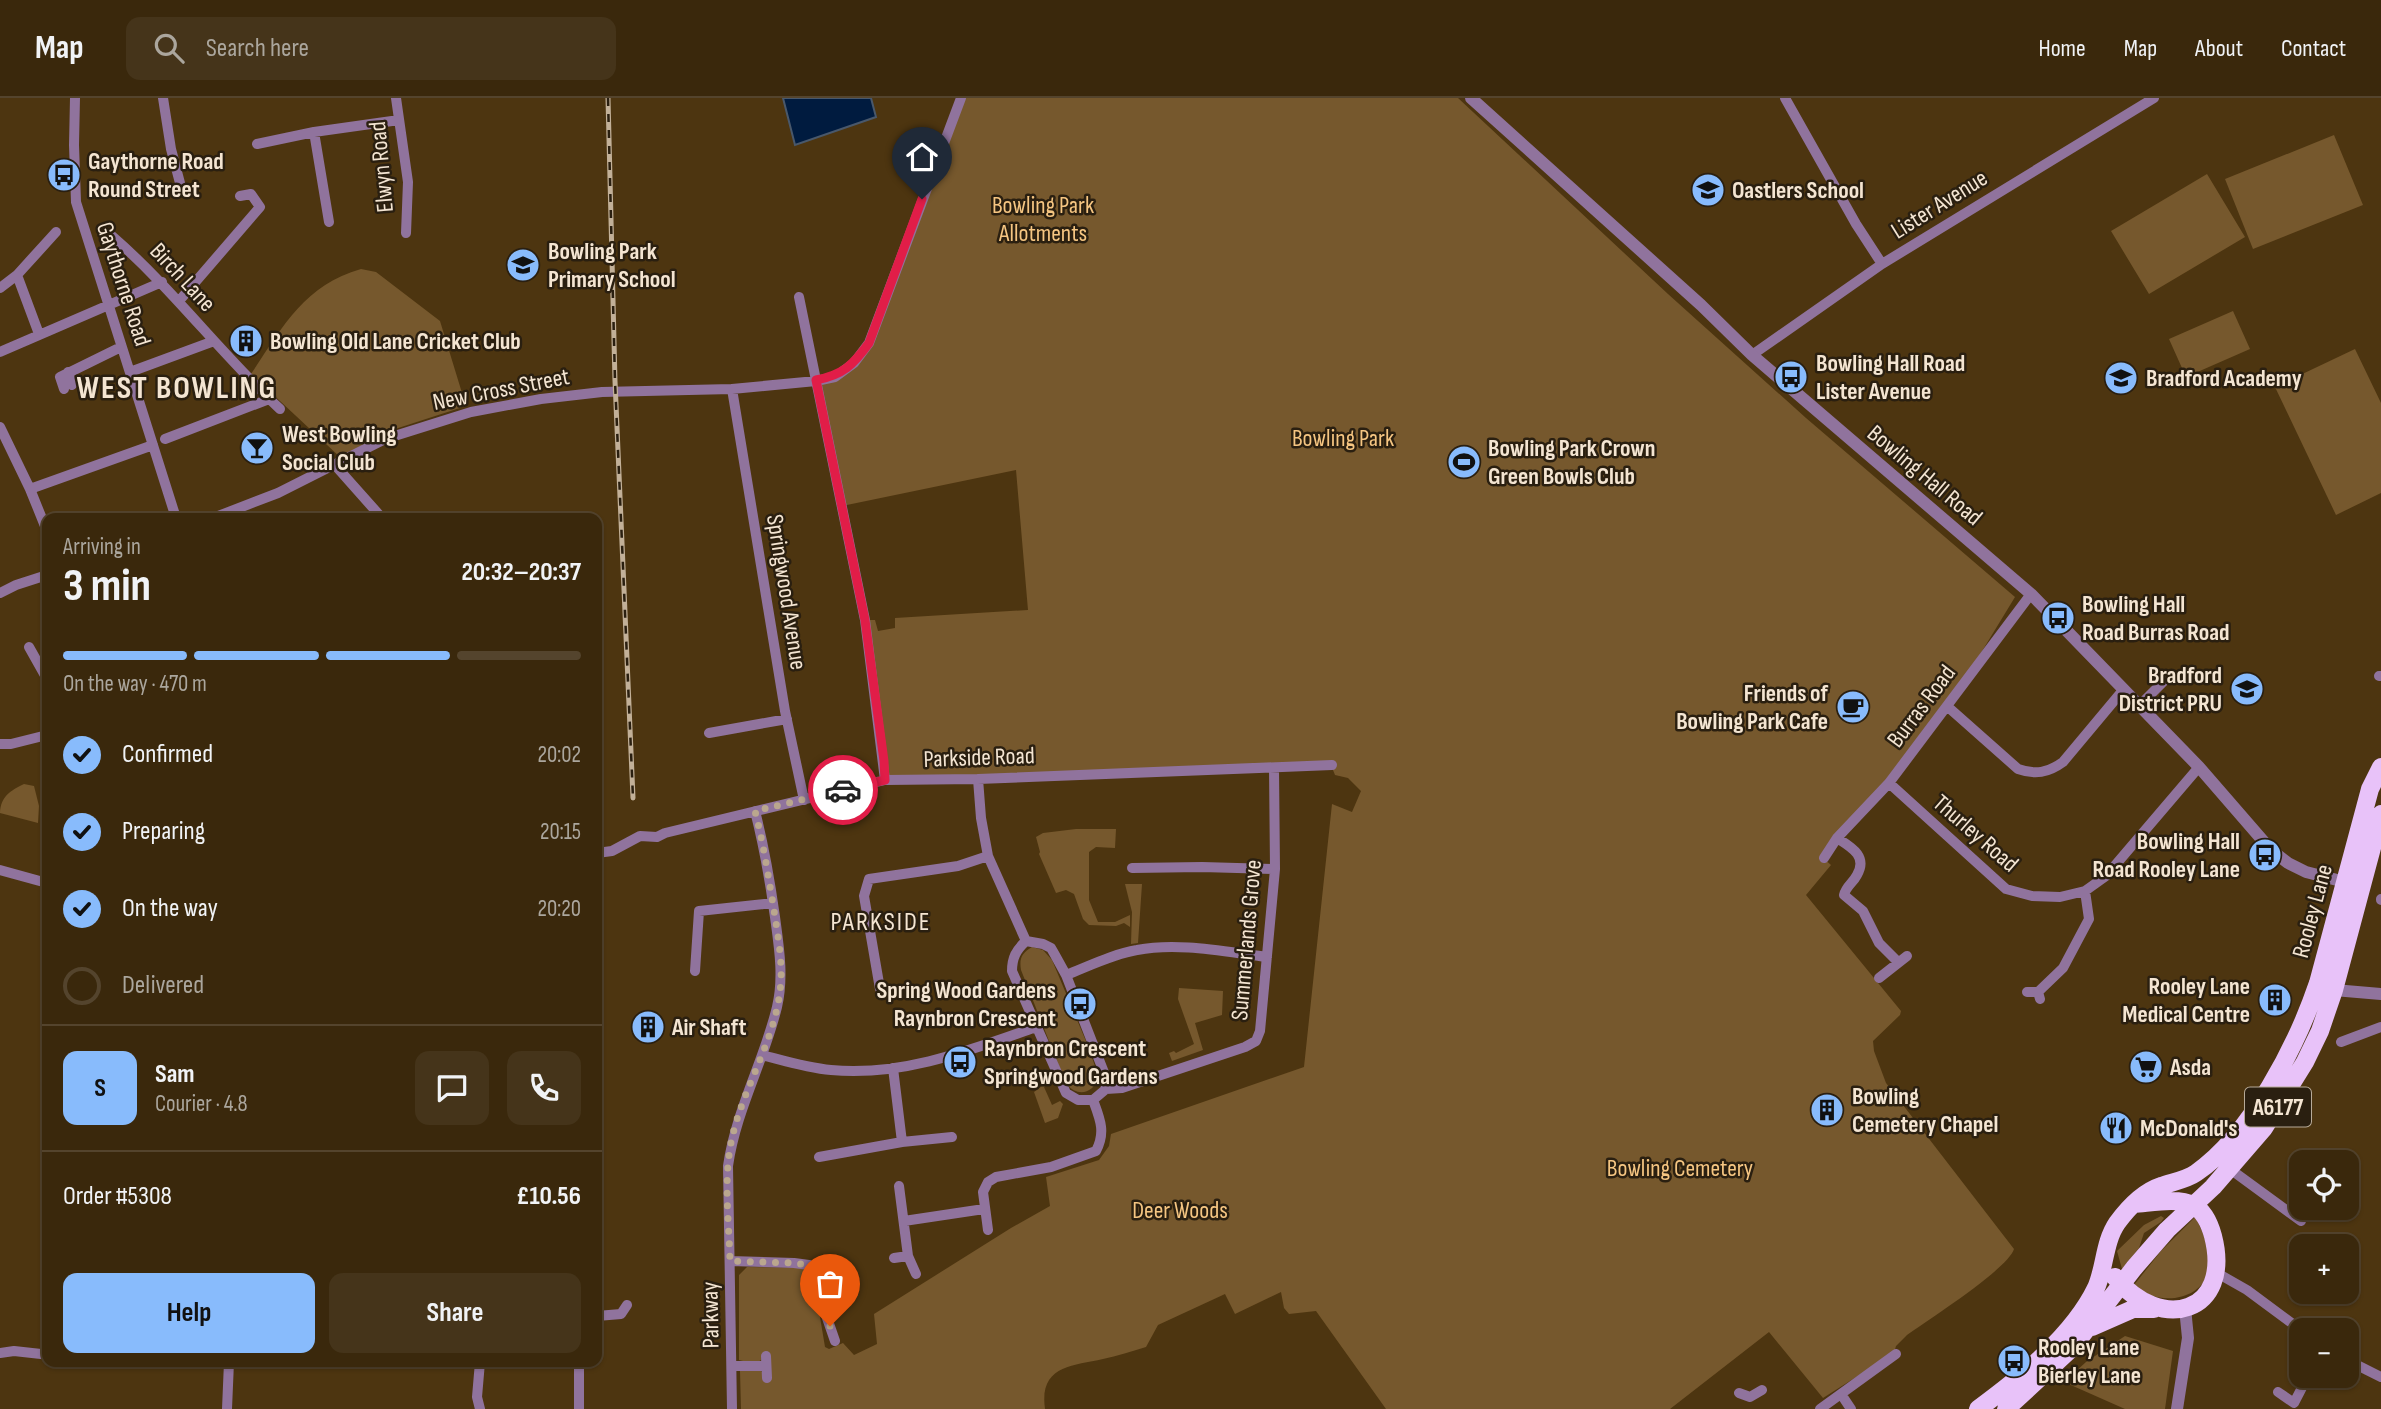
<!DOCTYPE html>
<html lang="en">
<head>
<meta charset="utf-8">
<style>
	:root { --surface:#3a280c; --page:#45341a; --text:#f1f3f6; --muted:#aba69d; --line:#54442d; --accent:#88bbfc }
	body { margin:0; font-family:"Sofia Sans Condensed",sans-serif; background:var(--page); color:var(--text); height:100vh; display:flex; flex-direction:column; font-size:26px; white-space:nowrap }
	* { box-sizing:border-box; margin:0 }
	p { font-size:23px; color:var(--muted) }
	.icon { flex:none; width:38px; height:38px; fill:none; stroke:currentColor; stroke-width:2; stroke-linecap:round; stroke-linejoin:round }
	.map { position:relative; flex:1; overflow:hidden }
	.drawer { position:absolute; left:42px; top:415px; width:560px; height:854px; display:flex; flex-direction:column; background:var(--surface); border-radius:14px; box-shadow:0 2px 5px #0004,0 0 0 2px var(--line) }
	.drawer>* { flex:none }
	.tools { position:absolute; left:2289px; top:1052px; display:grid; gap:14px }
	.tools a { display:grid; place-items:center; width:70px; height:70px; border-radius:14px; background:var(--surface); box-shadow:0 2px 5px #0004,0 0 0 2px var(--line); font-size:35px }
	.pin { position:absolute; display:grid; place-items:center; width:60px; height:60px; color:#fff; margin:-72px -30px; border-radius:50% 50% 50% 0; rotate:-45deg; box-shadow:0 0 7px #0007 }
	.pin .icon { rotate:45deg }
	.courier { position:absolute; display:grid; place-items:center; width:70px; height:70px; margin:-35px; border:5px solid #e11d48; border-radius:50%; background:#fff; color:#222; box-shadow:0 2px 9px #0007 }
	.overview em { font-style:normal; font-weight:700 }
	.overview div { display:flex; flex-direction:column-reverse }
	.overview { display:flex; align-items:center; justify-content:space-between; height:119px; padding:0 21px }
	h1 { font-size:46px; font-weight:700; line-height:52px }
	.bar { display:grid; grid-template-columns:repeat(4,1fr); gap:10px 7px; align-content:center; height:84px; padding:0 21px }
	.bar i { height:9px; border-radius:5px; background:var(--line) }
	.bar .current { background:var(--accent) }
	.bar p { grid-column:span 4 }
	.line { display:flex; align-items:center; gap:18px; padding:0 21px; border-top:2px solid var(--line) }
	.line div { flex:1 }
	.round { display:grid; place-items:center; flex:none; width:74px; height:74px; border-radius:14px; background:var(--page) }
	ol { padding:0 21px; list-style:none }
	li { display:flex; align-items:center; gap:21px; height:77px }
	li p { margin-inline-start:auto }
	li .icon { padding:7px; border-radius:50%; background:var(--accent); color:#111; stroke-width:4 }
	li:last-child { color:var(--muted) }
	li i { width:38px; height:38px; border:4px solid var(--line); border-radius:50% }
	.primary-button { display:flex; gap:14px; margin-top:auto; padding:14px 21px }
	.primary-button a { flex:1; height:80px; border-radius:14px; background:var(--accent); color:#111; font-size:28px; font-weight:700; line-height:80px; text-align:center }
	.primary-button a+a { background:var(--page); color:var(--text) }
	header { display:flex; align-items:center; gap:42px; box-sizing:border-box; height:98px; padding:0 35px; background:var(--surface); border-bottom:2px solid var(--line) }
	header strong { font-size:33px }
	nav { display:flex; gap:38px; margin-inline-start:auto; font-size:24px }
	.search { width:490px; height:63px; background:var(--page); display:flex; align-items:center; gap:18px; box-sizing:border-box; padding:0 24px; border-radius:14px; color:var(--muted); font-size:26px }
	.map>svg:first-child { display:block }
	.green { fill:#76582d }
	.water { fill:#001b3f; stroke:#49586b; stroke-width:2 }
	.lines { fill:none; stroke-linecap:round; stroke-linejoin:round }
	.minor { stroke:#90739d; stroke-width:10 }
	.tertiary { stroke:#90739d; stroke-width:12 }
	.trunk { stroke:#e8c2f9; stroke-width:18 }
	.rail-casing { stroke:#c2b098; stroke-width:5 }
	.rail { stroke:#2a1f10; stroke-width:2.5; stroke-dasharray:8; stroke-linecap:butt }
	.done { stroke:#baa78e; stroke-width:7; stroke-dasharray:0 12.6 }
	.route { stroke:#e11d48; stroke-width:9 }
	.labels { text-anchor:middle; stroke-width:5; stroke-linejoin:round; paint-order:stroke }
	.shield { fill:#2a1f10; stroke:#b7aa98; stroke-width:2 }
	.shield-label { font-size:23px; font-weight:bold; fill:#f4e5d2 }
	.poi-label { font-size:24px; font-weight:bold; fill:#f4e5d2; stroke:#2a1f10; text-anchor:start }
	.street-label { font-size:24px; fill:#f4e5d2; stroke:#2a1f10 }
	.park-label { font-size:24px; fill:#f6c682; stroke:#2a1f10 }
	.neighbourhood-label { font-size:26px; letter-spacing:2px; fill:#f4e5d2; stroke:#2a1f10 }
	.district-label { font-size:32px; font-weight:bold; letter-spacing:2px; fill:#f4e5d2; stroke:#2a1f10 }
</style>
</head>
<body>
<header>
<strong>Map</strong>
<div class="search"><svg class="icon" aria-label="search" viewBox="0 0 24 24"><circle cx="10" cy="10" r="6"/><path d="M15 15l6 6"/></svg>Search here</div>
<nav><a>Home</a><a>Map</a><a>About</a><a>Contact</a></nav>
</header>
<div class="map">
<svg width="2381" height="1311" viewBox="0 0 2381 1311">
	<rect width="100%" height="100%" fill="#4d3510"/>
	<!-- green -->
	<path class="green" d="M964,0H1458L1668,196L1806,320L2015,499L1948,609L1822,759L1831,767L1806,797L1901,913L1900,917L1873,943L1874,953L1886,985L2014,1151C2008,1171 1928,1222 1907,1237L1896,1248L1894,1255L1823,1300L1769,1234L1670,1311H1386L1316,1213L1289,1216L1284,1210L1281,1194L1235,1216L1225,1196L1158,1227L1146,1249C1132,1253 1117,1258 1103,1261C1071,1268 1039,1268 1045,1311H741L740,1273L760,1271L763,1276L761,1262L755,1266L739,1262V1177L747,1169L806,1170L811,1176L814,1183L825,1249L829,1251L843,1245L854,1257L877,1246L874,1216L1011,1130L1050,1108L1046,1079L1099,1062L1109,1048L1111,1036L1304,969L1332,706L1352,714L1361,693L1348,680L1335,677L1331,667L885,682L865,522H875L878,533L895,530V520L1028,512L1016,372L842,408L816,283L835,278L869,245Z
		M2334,37L2363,107L2253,151L2225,81Z
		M2207,76L2245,139L2149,196L2111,133Z
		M361,171L376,174L440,223L466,308L389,333L341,360L251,276C282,230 304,187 361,171Z
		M2233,213L2250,251L2186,279L2169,241Z
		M2355,251L2381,305V395L2336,417L2275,289Z
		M24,686L34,688L39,708L38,725L0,715C1,698 10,693 24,686Z
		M1076,731H1116L1115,750L1096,749L1089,754V802L1098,824H1115L1130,817V829L1124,825L1116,828L1089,827L1083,821L1074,796L1066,792L1056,795L1039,756L1040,754L1036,739L1043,735Z
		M1125,786H1142L1138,845L1131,846L1132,814Z
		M1032,849L1043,852L1052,862L1088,948L1099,980C1092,996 1078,999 1066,986L1021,872C1019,860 1022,855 1032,849Z
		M1179,890L1223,893L1222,917L1195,925L1203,952L1172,963L1169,955L1174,953L1176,955L1194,946L1178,901Z
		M1050,982L1051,985L1044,989L1052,1007L1060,1003L1063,1006L1058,1020L1045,1025L1034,994Z
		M2161,1118L2164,1120L2161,1124L2144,1135L2139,1150L2122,1171L2117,1153L2144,1127Z
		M2195,1119C2203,1133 2210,1151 2209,1167C2208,1197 2171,1207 2148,1196C2143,1194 2139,1190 2134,1187L2161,1153Z
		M2125,1238L2173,1253L2165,1311H2125L2064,1284L2086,1264Z"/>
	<!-- water -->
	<path class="water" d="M783,0H871L876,19L795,47Z"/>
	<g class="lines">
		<!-- minor -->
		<path class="minor" d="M75,0L74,47L76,104L176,420
			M163,0L171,51L180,85
			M396,0L408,84L406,135
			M1785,0L1856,126L1882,166
			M314,34L329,124
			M257,46L314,34L399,22
			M112,138C173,191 221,256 280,311
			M17,177L39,236
			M0,190L17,177L56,134
			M799,199L865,522L885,682
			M179,203L260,109L251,96L240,98
			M0,254L162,184
			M1752,257L1882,166L2154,0
			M68,274L72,287
			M130,274L214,243
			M64,291L60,279L121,249
			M732,291L785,613L804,702
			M0,329L30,391L47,433
			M165,341L269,301
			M334,366L382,420
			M30,391L153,347
			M213,420L278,395L385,341L471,314L541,301L602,294L732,291L816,283L835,279L854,265L869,245L961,0
			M0,495L16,487L47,477
			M29,549L47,581
			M2379,578H2381
			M2140,607L2165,582
			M1948,609L2018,671C2035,677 2048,675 2063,664L2124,591
			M709,635L787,621
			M0,646H11L47,637
			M978,681L981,720L988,758L1026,843
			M1889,685L2006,791L2032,798L2060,799L2085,793L2106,778L2199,669
			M1837,740C1851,749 1868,758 1857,777C1853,785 1846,788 1844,797L1863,813L1879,845L1898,864
			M597,755L612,753L640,738L657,739L665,735L885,682L978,681L1332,667
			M1824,760L1837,740L1889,685L2031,496
			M1132,770L1202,769L1275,771
			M0,772L47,785
			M2381,801V802
			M1026,843L1043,846L1051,850L1055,857L1066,877L1105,977L1106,991L1093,1002H1078L1066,995L1012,873C1012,860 1016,852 1026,843Z
			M695,873L699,813L773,805
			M1066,877C1089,868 1113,856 1137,852C1179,844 1225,854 1267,859
			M1879,880L1907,858
			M880,891L864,798L869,781L958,768L988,758
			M2027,894H2038L2040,901
			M2038,894L2063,870L2089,821L2085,793
			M2341,944L2381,929
			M762,957C785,963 807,970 831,972C901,979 971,952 1036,929
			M893,970L902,1044
			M1106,991L1122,990L1245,949L1256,943L1260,933L1275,771L1274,670
			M819,1059L902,1044L952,1039
			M2230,1071L2301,1123
			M899,1088L908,1158L916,1176
			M904,1123L984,1111
			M988,1132L983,1094L988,1084L996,1079L1051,1069L1096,1053C1106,1034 1100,1021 1093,1002
			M894,1160L908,1158
			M730,1163L794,1165L809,1167L819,1175L825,1214L835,1243
			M2217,1175L2247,1192L2301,1232
			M597,1218L621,1216L627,1207
			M0,1255L14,1253L41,1256
			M766,1258L767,1280
			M2347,1262L2381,1279
			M480,1264L477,1299L480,1311
			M732,1268H766
			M2278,1294L2294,1305L2308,1278
			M1739,1295L1750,1299L1762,1292
			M1841,1296L1851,1311
			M227,1311L229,1264
			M579,1311V1264
			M732,1311L728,1068C736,1012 764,963 777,909C784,879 779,849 775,819C770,783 764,748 755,713
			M1820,1311L1896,1256"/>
		<!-- tertiary -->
		<path class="tertiary" d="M1471,0L1701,207L1752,257L2031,496L2199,669L2271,752L2288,765L2306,774L2345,784
			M2334,892L2381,896
			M2177,1311L2188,1240L2185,1210"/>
		<!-- trunk -->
		<path class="trunk" d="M2115,1179C2161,1236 2233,1215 2213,1138C2210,1127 2204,1113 2193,1107C2178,1099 2150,1105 2134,1106
			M2092,1229L2133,1211H2154
			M1978,1311C2020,1280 2073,1238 2096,1190C2105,1170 2104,1144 2117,1125C2128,1110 2143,1094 2161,1088C2172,1084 2186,1082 2196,1075C2251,1037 2297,947 2318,885L2370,691L2381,669
			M2006,1311L2072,1250L2134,1170L2167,1132L2213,1089L2264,1030L2305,964L2320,933L2334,892L2381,716"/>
		<defs>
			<path id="rail" d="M608,0L615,283L633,700"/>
		</defs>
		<!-- rail casing -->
		<use href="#rail" class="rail-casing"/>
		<!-- rail -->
		<use href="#rail" class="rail"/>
	</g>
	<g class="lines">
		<!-- done -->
		<path class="done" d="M830,1228L825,1214L819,1175L809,1167L794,1165L730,1163C729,1123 723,1080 732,1040C744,986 778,939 781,882C782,861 778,839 775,818C769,783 764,748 755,713L843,692"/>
		<!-- route -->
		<path class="route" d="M843,692L885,682L884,663L865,522L816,282C843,277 853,267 869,245L922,101"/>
	</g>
	<!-- icons -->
	<defs>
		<symbol id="bus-disc" viewBox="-11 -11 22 22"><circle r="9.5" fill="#88bbfc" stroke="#2a1f10"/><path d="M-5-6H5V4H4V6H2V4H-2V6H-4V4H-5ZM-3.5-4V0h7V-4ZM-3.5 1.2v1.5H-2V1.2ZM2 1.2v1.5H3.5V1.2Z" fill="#111"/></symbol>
		<symbol id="school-disc" viewBox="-11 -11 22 22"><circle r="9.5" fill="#88bbfc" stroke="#2a1f10"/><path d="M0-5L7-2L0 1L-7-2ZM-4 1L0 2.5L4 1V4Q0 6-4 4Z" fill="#111"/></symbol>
		<symbol id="building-disc" viewBox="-11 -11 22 22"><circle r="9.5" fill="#88bbfc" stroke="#2a1f10"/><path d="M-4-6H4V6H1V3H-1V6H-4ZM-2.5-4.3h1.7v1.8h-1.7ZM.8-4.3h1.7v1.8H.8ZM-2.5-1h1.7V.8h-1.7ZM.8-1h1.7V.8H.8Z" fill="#111"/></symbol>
		<symbol id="bar-disc" viewBox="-11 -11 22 22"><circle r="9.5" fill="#88bbfc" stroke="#2a1f10"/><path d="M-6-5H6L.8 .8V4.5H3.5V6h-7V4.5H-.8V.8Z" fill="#111"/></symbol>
		<symbol id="stadium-disc" viewBox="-11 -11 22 22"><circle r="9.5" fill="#88bbfc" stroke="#2a1f10"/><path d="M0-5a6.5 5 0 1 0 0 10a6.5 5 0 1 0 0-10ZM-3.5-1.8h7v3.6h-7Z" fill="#111"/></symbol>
		<symbol id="cafe-disc" viewBox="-11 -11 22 22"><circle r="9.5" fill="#88bbfc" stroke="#2a1f10"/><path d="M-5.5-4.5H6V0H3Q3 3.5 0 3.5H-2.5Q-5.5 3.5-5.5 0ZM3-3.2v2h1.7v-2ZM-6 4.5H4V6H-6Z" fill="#111"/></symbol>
		<symbol id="supermarket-disc" viewBox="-11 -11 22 22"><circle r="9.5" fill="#88bbfc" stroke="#2a1f10"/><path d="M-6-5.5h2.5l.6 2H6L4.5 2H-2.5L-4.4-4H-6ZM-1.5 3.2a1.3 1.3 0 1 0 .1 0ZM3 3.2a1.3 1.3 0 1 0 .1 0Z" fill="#111"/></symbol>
		<symbol id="restaurant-disc" viewBox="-11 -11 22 22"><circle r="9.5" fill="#88bbfc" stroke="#2a1f10"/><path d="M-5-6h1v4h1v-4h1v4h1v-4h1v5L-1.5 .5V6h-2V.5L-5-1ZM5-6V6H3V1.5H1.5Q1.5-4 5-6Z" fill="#111"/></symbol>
	</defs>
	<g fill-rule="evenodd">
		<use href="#bus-disc" x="45" y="58" width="38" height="38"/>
		<use href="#school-disc" x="1689" y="73" width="38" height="38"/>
		<use href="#school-disc" x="504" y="148" width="38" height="38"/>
		<use href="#building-disc" x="227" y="224" width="38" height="38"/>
		<use href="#bus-disc" x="1772" y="260" width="38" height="38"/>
		<use href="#school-disc" x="2102" y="261" width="38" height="38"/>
		<use href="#bar-disc" x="238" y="331" width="38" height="38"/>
		<use href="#stadium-disc" x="1445" y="345" width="38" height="38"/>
		<use href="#bus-disc" x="2039" y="501" width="38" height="38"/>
		<use href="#school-disc" x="2228" y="572" width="38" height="38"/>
		<use href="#cafe-disc" x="1834" y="590" width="38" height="38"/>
		<use href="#bus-disc" x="2246" y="738" width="38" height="38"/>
		<use href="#building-disc" x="2256" y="883" width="38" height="38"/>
		<use href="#bus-disc" x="1061" y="887" width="38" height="38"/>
		<use href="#building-disc" x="629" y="910" width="38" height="38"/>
		<use href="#bus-disc" x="941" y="945" width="38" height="38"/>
		<use href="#supermarket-disc" x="2127" y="950" width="38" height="38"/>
		<use href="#building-disc" x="1808" y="993" width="38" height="38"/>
		<use href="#restaurant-disc" x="2097" y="1011" width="38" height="38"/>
		<use href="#bus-disc" x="1995" y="1244" width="38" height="38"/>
	</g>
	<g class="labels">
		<!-- shield labels -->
		<rect class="shield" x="2245" y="989.5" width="66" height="39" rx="5"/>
		<g class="shield-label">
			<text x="2278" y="1017">A6177</text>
		</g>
		<!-- poi labels -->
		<g class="poi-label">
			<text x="88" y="71">Gaythorne Road<tspan x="88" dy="28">Round Street</tspan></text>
			<text x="1732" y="100">Oastlers School</text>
			<text x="548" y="161">Bowling Park<tspan x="548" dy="28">Primary School</tspan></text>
			<text x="270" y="251">Bowling Old Lane Cricket Club</text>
			<text x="1816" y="273">Bowling Hall Road<tspan x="1816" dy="28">Lister Avenue</tspan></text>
			<text x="2146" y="288">Bradford Academy</text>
			<text x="282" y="344">West Bowling<tspan x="282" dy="28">Social Club</tspan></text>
			<text x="1488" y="358">Bowling Park Crown<tspan x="1488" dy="28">Green Bowls Club</tspan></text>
			<text x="2082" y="514">Bowling Hall<tspan x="2082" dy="28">Road Burras Road</tspan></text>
			<text x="2222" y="585" text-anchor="end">Bradford<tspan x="2222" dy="28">District PRU</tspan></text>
			<text x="1828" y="603" text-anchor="end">Friends of<tspan x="1828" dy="28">Bowling Park Cafe</tspan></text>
			<text x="2240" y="751" text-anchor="end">Bowling Hall<tspan x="2240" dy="28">Road Rooley Lane</tspan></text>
			<text x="2250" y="896" text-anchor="end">Rooley Lane<tspan x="2250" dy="28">Medical Centre</tspan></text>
			<text x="1056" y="900" text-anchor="end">Spring Wood Gardens<tspan x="1056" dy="28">Raynbron Crescent</tspan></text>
			<text x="672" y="937">Air Shaft</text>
			<text x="984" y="958">Raynbron Crescent<tspan x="984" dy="28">Springwood Gardens</tspan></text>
			<text x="2170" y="977">Asda</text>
			<text x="1852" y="1006">Bowling<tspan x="1852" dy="28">Cemetery Chapel</tspan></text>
			<text x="2140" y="1038">McDonald's</text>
			<text x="2038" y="1257">Rooley Lane<tspan x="2038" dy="28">Bierley Lane</tspan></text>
		</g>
		<!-- street labels -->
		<g class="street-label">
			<text transform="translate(381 69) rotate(-95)" y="8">Elwyn Road</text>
			<text transform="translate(1939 106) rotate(-32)" y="8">Lister Avenue</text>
			<text transform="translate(183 179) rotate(47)" y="8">Birch Lane</text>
			<text transform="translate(124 186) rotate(72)" y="8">Gaythorne Road</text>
			<text transform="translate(501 291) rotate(-11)" y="8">New Cross Street</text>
			<text transform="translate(1925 377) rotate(40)" y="8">Bowling Hall Road</text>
			<text transform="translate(787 494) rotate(81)" y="8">Springwood Avenue</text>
			<text transform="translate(1921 608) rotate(-53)" y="8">Burras Road</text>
			<text transform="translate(979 659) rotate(-2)" y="8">Parkside Road</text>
			<text transform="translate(1976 735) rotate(41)" y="8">Thurley Road</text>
			<text transform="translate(2312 813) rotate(-75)" y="8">Rooley Lane</text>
			<text transform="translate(1246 842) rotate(-85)" y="8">Summerlands Grove</text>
			<text transform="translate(710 1217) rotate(-91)" y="8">Parkway</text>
		</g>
		<!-- park labels -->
		<g class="park-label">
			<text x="1043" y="115">Bowling Park<tspan x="1043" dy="28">Allotments</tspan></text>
			<text x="1343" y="348">Bowling Park</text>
			<text x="1680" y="1078">Bowling Cemetery</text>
			<text x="1180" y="1120">Deer Woods</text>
		</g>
		<!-- neighbourhood labels -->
		<g class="neighbourhood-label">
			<text x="881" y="832">PARKSIDE</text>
		</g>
		<!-- district labels -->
		<g class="district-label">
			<text x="177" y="300">WEST BOWLING</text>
		</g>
	</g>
</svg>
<div class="tools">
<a><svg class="icon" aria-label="locate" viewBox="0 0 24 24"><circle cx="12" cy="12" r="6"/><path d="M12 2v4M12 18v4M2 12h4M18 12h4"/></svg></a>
<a>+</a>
<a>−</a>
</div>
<div class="pin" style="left:830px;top:1228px;background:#ea580c"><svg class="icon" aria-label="bag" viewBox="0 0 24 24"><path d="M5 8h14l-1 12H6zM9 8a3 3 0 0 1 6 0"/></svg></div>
<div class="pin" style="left:922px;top:101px;background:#1f2937"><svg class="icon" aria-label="home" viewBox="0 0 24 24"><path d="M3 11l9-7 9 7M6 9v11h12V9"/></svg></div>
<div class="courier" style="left:843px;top:692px"><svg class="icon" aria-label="car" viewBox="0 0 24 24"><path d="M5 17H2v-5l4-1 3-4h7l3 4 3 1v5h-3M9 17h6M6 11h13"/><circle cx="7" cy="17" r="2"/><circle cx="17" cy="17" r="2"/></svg></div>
<section class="drawer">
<div class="overview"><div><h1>3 min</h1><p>Arriving in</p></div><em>20:32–20:37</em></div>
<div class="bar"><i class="current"></i><i class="current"></i><i class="current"></i><i></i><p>On the way · 470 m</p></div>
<ol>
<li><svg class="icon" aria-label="check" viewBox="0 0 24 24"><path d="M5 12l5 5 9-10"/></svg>Confirmed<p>20:02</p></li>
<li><svg class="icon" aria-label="check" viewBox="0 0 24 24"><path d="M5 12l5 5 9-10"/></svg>Preparing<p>20:15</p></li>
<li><svg class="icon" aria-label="check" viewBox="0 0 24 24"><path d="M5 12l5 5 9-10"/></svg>On the way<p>20:20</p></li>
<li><i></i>Delivered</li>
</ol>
<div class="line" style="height:126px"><b class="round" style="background:var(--accent);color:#111">S</b><div><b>Sam</b><p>Courier · 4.8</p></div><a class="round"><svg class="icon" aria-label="chat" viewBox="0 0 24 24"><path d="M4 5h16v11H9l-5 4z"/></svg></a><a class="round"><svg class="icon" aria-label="phone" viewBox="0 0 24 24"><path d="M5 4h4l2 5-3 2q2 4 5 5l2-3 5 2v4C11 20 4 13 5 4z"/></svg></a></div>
<div class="line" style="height:91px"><div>Order #5308</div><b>£10.56</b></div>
<div class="primary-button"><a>Help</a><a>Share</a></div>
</section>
</div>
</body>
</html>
